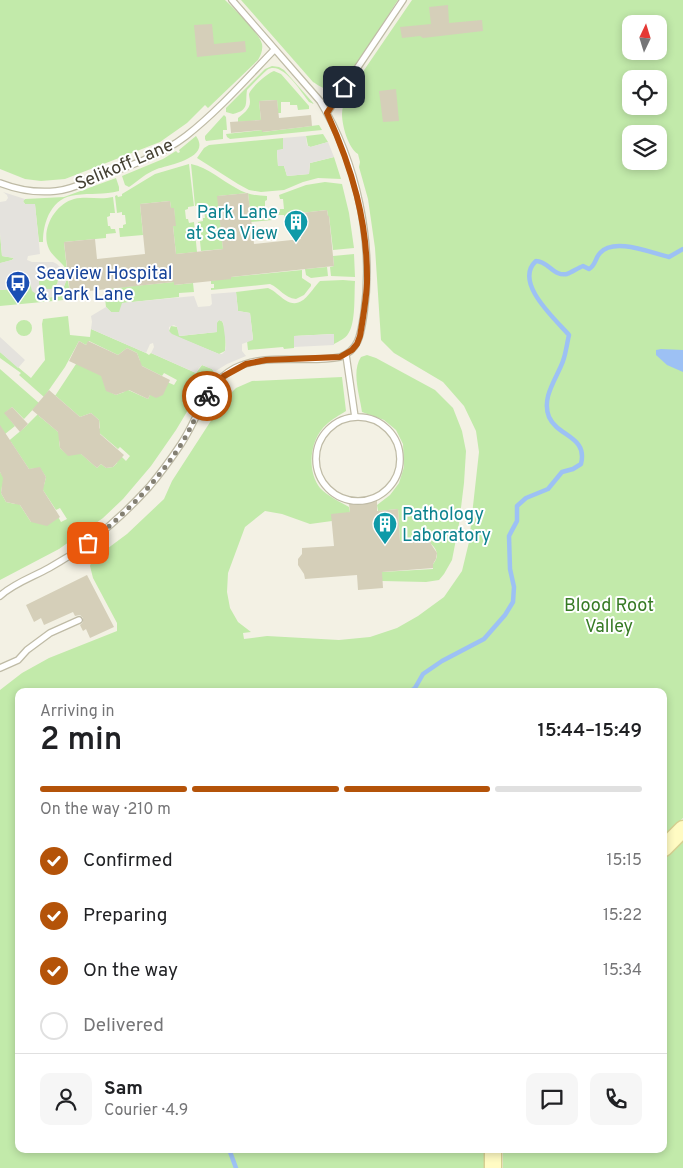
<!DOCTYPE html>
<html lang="en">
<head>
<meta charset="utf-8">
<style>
	:root { --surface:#fff; --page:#f6f6f6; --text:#202124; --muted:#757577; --line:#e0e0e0; --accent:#b45309 }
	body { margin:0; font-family:Overpass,sans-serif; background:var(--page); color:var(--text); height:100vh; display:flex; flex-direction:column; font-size:19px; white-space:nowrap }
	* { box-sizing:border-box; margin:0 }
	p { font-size:16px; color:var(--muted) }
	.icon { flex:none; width:28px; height:28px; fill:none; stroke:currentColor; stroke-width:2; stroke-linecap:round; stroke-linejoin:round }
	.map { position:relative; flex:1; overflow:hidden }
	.sheet { position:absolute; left:15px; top:688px; width:652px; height:465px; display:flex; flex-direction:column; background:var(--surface); border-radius:10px; box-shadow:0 2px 8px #0003 }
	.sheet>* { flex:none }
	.needle { width:32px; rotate:4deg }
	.fabs { position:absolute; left:622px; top:15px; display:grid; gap:10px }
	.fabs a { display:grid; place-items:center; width:45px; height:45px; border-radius:10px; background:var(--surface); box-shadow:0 2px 8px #0003; font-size:25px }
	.pin { position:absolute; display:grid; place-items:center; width:42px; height:42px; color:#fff; margin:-21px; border-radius:10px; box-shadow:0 2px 8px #0006 }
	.courier { position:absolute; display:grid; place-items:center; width:50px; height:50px; margin:-25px; border:4px solid #b45309; border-radius:50%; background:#fff; color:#222; box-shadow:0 1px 6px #0007 }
	.summary em { font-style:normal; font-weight:600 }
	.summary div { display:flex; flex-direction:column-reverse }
	.summary { display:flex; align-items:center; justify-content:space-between; height:85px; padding:0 25px }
	h1 { font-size:32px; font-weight:600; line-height:38px }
	.bar { display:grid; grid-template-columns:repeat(4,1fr); gap:8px 5px; align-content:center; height:60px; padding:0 25px }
	.bar i { height:6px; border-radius:4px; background:var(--line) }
	.bar .active { background:var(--accent) }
	.bar p { grid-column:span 4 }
	.line { display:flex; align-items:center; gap:12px; padding:0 25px; border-top:1px solid var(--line) }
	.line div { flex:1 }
	.round { display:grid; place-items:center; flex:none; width:52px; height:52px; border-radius:10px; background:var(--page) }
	ol { padding:0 25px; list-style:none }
	li { display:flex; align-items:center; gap:15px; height:55px }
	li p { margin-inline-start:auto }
	li .icon { padding:5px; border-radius:50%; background:var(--accent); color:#fff; stroke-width:4 }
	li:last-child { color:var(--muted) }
	li i { width:28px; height:28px; border:2px solid var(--line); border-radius:50% }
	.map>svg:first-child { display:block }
	.green { fill:#c2eaaa; fill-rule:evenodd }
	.parking { fill:#e4e2dd; fill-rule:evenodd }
	.water { fill:#9dc1f4 }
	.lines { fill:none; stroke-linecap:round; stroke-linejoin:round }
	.stream { stroke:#9dc1f4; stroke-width:4.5 }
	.building { fill:#d5cfb9 }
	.lane-casing { stroke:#bfbba6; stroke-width:8 }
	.secondary-casing { stroke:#d6d091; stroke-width:19 }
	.lane { stroke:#fff; stroke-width:5.5 }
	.secondary { stroke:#fffbc3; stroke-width:16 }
	.done { stroke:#837f72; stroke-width:5; stroke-dasharray:0 9 }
	.route { stroke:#b45309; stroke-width:6 }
	.labels { text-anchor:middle; stroke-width:4; stroke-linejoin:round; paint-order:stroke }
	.street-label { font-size:18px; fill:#464234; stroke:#fff }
	.culture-label { font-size:18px; fill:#0d838f; stroke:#fff; text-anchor:end }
	.transit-label { font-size:18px; fill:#164399; stroke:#fff; text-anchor:start }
	.park-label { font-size:18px; fill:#367a24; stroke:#fff }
</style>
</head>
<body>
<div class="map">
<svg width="683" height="1168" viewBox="0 0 683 1168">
	<rect width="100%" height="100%" fill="#f3f1e4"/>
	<!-- green -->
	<path class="green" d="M0,0H225C234,9 259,32 262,44C263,50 261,55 258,60L208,108L205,105L187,123L160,142L65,179L41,181L25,179L0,169Z
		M241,0H398C387,16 347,86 331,89C324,90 318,85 313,82Z
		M412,0H683V818L664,836V691H19V1149H486L485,1168H0V690L22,673L49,658L117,631V623L93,578L90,566L92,560L127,534L164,499L172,481L225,399L236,388L252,381L342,377L346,411C340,415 332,419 327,424C310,438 306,470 320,488C328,496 340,502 349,507L350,512L332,521L310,524L282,514L265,511L245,527L228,573L227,592L230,608L238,622L251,632L243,633L244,639L267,636L339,640L370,637L397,628L418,616L444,597L462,571L469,542L479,452L476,431L464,406L443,382L394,353L381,340L375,248L368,199L359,167L360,162L358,154C348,148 342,125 342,114C342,109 344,103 345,98ZM631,24H659V51H631ZM631,79H659V106H631ZM631,134H659V161H631Z
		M272,66L279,67L284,70L314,104L309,102C301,92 282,60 267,70C260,76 253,84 247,90C245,103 250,110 233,114L226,112V108L265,69Z
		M274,71L281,74L309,106V109L298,110L297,105H290V102H281V113H278L277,100L259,101L261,120L238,122V118C243,114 250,109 250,102C250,99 249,97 249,94C251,87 268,73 274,71Z
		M224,115L226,117L227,130H223V139L206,141L205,139V136Z
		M319,125L322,130L230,139L227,137L226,134L262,130L263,132Z
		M323,134L328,142L311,147L308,146L306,136Z
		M196,136C212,158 168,165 157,169C146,173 138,181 129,187L125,185L122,176L163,159L176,151L178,153L180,152L179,150Z
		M283,138V149L277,151L278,166H284L287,176L309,174L310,163L334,157L341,179L318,178L303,182L284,190L261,192L249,190L238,184L197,158L204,148L209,145Z
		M189,164L194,206L188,207V209L185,210L186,219H188L189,223L194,222L197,252L176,254L173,226H175L174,208H171L170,201L140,204L143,235L120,237L119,228H123V225L126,224L125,215H122V212L117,213L115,196L117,195L118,197L122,196V194L155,174Z
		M191,164C209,168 221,180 236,188C246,194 256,196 267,196V200L265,201V210H268V213H272V220L251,222L248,193L218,196L223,249L201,251L198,222L203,221V218H205L204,208H201V205L195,206Z
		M116,178L119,187V191C104,195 90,193 76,195C52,197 43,221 43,242H39L35,205L25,204L23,201L25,199L64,197Z
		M325,182L342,184L349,213L354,248L333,250L329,216H328L327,210L301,213V217L285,218L284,215H276V213L280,212V209H284L283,199H280L279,195L306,185Z
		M113,197L115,213H110V216L107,217L108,226H110L111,229H115L116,233L106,234V238L64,242L67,270C62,262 53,257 49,249C40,230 55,204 74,199C87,196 100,200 113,197Z
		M0,233L2,256L14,258L12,260L1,263H0Z
		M354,254L355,277L331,276L330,267L334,266L333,256Z
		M327,267L328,276L311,278L306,275L305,269Z
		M38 280a10 10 0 1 1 20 0a10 10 0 1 1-20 0Z
		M302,270V278L311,284V286L304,295L296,299C284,298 280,288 270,284L211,290V288H214V284H211V281L231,277Z
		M25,276L28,278L39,296C52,300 62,295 66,281H68L70,293L73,292L74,299L0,306V290L22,288V279Z
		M343,280L355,281C354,295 356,323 348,334C345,339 339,341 334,344L333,334L294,336V348L284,349L283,347L248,350L247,341L253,339L250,313L238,311L236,292L268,288C275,291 279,296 285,300C302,311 310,291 320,281Z
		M174,282V285L193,283L194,292L179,293V297L123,303L120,312H111L106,307L104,289Z
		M68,316L70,335L90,337L91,329L146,353L149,355L151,353L196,373L202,365L212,369L214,372L203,387L200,385L190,398L188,410L176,430L151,466L123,499L103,518L59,549L0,580V472L7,482L2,486L1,493L6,502L15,504L18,502L31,522L37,519L57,515L61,522L67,519L60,508L56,510L41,487L44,485L46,477L40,468L29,469L11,442L5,444L24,428L43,409L39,416L63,436L59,441L60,448L68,455L79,452L97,468L101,464L106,468L113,467L117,463L119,454L126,461L130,456L120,447L118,449L97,431L100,428L99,420L91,413L80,417L56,396L53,399L80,358L106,378V390L116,395L124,392L126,389L148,399L150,395L165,381L174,385L177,380L164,373L162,376L138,364L140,361L137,353L127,348L118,355L89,341L86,345L79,341L65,367L44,397L19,375L21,373L0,358V352L31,378L45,360L42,324L43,319Z
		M16 328a8 8 0 1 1 16 0a8 8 0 1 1-16 0Z
		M219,320L222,321C226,329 226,342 225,351L219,354L170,334L169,331L171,326L177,327L180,336L217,332V322Z
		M367,355L376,358L435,390L453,408L462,431L466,451L464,483L459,524L452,560L444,574L439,580L426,582L382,581V572L433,569V564C439,557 438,550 431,544L430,537L400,541L398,509L378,511L377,505L390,495L399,483L404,467L403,444L396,430L384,420L362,412C360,396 351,372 361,357Z
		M0,369L39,403L24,419L12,407L5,413L15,426L0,438Z
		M683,841V1168H503V1149H664V860Z"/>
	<!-- parking -->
	<path class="parking" d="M306,136L307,145L310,147L328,142L334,157L310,163L309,174L287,176L284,166H278L277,150L283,149V138Z
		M3,192L25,199L23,201L25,204H35L40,254L28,256L27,260L32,262H53L57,264L63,270L66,281L64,287L56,296L49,298L39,296L32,291L29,279L25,276L22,279V288L0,290V263L12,260L14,258L2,256L0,233V202L6,201L8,198L7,195ZM44,270H51L58,276V283L51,289H45L39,285V275Z
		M236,292L238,311L250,313L253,340L242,344V351L246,356L227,364L214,372L212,369L202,365L199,368L196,373L151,353L154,347L153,343L150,344L146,353L91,329L92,322L91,316L106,307L111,312H119L122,303L194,296L198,307L210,306L212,304L211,294ZM219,320L223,322L226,345L225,351L222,354H219L172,334L169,331V327L174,325L177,327L179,336L217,332V323Z
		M334,334V345L294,347V336Z
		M0,337L25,360L18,368L0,352Z"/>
	<!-- water -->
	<path class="water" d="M661,349L683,350V372L667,365L656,355V350Z"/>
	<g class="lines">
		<!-- stream -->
		<path class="stream" d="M411,691L415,688L423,674L442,661L484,639L505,615L513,602L514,587L510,569L509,536L517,521V506L526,498L548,489L562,472L573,469L581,464C588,436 558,437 549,417C541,397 557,378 563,361C566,353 567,343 569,335C555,319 513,282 536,261C548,261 554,277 567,274C572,272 578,268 583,266L589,269C596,265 595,258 600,253C614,237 651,253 669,257L683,249
			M229,1149L236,1168"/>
	</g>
	<!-- building -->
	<path class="building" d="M448,5L449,23L482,20L483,31L423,38L420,36L402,38L400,27L431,24L429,7Z
		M212,24L214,44L245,41L246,52L197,57L194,25Z
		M396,89L399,121L383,122L379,91Z
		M277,100L279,118L311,115L312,126L262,132V130L231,133L230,122L261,120L259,101Z
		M248,193L254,244L301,239L299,219L301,218V213L327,210L328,216H329L334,266L231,277V279L174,285V282L70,293L64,242L95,239L97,259L145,254L140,204L170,201L171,208H174L176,226H173L176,254L223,249L217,196Z
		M79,341L86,345L88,341L118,355L127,348L137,353L142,366L170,380L163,395L156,398L150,395L148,399L129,390L116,395L106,391L101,376L69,361Z
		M49,390L80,417L91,413L99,420L100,434L124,455L113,467L106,468L101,464L97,468L81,454L68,456L60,448L58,432L32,410Z
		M12,407L28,424L20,432L4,413Z
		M0,425L29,469L40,467L46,477L43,490L60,517L47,526L31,522L20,505L6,502L1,493L3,478L0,472Z
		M377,501V511L398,509L400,541L430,538L431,544L437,553L436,559L433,564V568L382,572L383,588L358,590L357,575L305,579L304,574L298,565V559L302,554V548L334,546L331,514L350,512L349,504Z
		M87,575L114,627L90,638L86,629L83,631L80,625L83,622V618L80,615L75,616L73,612L44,625L41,618L34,622L26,605Z"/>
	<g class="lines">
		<defs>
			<path id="lane" d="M327,113L403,0
				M0,183C18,190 37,193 56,191C70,190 84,183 96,178C127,167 160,156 186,136C218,111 246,79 274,50
				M346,355L355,417
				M316 459a42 42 0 1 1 84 0a42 42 0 1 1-84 0Z
				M0,596C14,583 33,577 49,568C87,547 120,519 149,487C160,474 171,459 181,444C198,419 206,383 235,368C267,352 306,364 340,357C360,350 361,332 364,313C374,243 357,162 320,101L232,0
				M0,668L18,660L27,650L50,633L79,620"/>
			<path id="secondary" d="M664,848L683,829
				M493,1149V1168"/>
		</defs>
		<!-- lane casing -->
		<use href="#lane" class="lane-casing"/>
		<!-- secondary casing -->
		<use href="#secondary" class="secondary-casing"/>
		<!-- lane -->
		<use href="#lane" class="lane"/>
		<!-- secondary -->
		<use href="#secondary" class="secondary"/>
	</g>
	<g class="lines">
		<!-- done -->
		<path class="done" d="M88,543C124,516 157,482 182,443C191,428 198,412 207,396"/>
		<!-- route -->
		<path class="route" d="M207,396L224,376L246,364L266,360L340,357L352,350L357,344L360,336C363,319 366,301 367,283C368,222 352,168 327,113L344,87"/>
	</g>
	<!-- icons -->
	<defs>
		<symbol id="building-pin" viewBox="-11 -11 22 30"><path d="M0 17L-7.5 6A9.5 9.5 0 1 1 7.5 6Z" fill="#0f9aa8" stroke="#fff"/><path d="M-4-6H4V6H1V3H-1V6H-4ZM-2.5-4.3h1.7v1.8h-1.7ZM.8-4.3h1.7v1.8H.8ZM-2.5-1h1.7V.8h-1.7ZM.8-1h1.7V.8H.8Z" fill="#fff"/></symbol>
		<symbol id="bus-pin" viewBox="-11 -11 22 30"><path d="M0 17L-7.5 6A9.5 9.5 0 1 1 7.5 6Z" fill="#1a4fb4" stroke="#fff"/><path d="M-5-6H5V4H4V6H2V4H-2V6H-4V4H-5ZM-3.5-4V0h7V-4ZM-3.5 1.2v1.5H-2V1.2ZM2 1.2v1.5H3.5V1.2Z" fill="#fff"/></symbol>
	</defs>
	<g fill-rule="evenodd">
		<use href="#building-pin" x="282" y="208" width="28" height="38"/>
		<use href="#bus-pin" x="4" y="269" width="28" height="38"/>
		<use href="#building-pin" x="371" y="510" width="28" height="38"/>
	</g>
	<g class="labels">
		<!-- street labels -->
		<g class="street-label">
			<text transform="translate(124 164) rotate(-23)" y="6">Selikoff Lane</text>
		</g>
		<!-- culture labels -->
		<g class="culture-label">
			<text x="278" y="218">Park Lane<tspan x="278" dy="21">at Sea View</tspan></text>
			<text x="402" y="520" text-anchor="start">Pathology<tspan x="402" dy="21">Laboratory</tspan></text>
		</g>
		<!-- transit labels -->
		<g class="transit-label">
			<text x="36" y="279">Seaview Hospital<tspan x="36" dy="21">&amp; Park Lane</tspan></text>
		</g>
		<!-- park labels -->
		<g class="park-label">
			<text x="609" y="611">Blood Root<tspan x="609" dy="21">Valley</tspan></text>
		</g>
	</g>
</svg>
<div class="fabs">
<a><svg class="needle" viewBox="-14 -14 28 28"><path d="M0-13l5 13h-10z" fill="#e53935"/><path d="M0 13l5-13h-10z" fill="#757577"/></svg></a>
<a><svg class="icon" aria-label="locate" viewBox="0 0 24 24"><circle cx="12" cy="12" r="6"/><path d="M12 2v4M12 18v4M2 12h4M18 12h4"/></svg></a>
<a><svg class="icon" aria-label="layers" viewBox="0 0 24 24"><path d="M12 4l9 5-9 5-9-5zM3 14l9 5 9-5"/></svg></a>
</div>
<div class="pin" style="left:88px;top:543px;background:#ea580c"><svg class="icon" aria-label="bag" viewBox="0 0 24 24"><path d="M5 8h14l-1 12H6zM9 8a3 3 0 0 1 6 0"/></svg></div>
<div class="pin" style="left:344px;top:87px;background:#1f2937"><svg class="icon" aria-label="home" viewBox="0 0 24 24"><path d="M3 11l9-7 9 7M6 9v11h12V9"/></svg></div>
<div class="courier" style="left:207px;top:396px"><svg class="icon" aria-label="bike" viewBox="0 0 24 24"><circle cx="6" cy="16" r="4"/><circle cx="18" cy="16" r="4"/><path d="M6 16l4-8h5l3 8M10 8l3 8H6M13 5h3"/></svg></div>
<section class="sheet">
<div class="summary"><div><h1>2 min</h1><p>Arriving in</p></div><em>15:44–15:49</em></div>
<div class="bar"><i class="active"></i><i class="active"></i><i class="active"></i><i></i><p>On the way · 210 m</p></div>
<ol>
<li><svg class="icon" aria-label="check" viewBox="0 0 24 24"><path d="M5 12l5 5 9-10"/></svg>Confirmed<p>15:15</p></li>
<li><svg class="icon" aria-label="check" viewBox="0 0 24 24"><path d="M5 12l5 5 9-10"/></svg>Preparing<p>15:22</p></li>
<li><svg class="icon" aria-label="check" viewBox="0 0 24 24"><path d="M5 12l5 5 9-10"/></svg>On the way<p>15:34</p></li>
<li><i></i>Delivered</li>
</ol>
<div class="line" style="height:90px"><a class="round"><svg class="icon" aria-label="person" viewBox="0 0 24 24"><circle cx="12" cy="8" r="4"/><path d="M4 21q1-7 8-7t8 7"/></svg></a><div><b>Sam</b><p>Courier · 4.9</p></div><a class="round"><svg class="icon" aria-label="chat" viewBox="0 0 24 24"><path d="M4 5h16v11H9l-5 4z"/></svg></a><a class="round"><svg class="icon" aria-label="phone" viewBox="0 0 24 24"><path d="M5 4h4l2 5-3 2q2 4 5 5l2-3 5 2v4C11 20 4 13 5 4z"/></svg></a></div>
</section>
</div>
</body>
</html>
